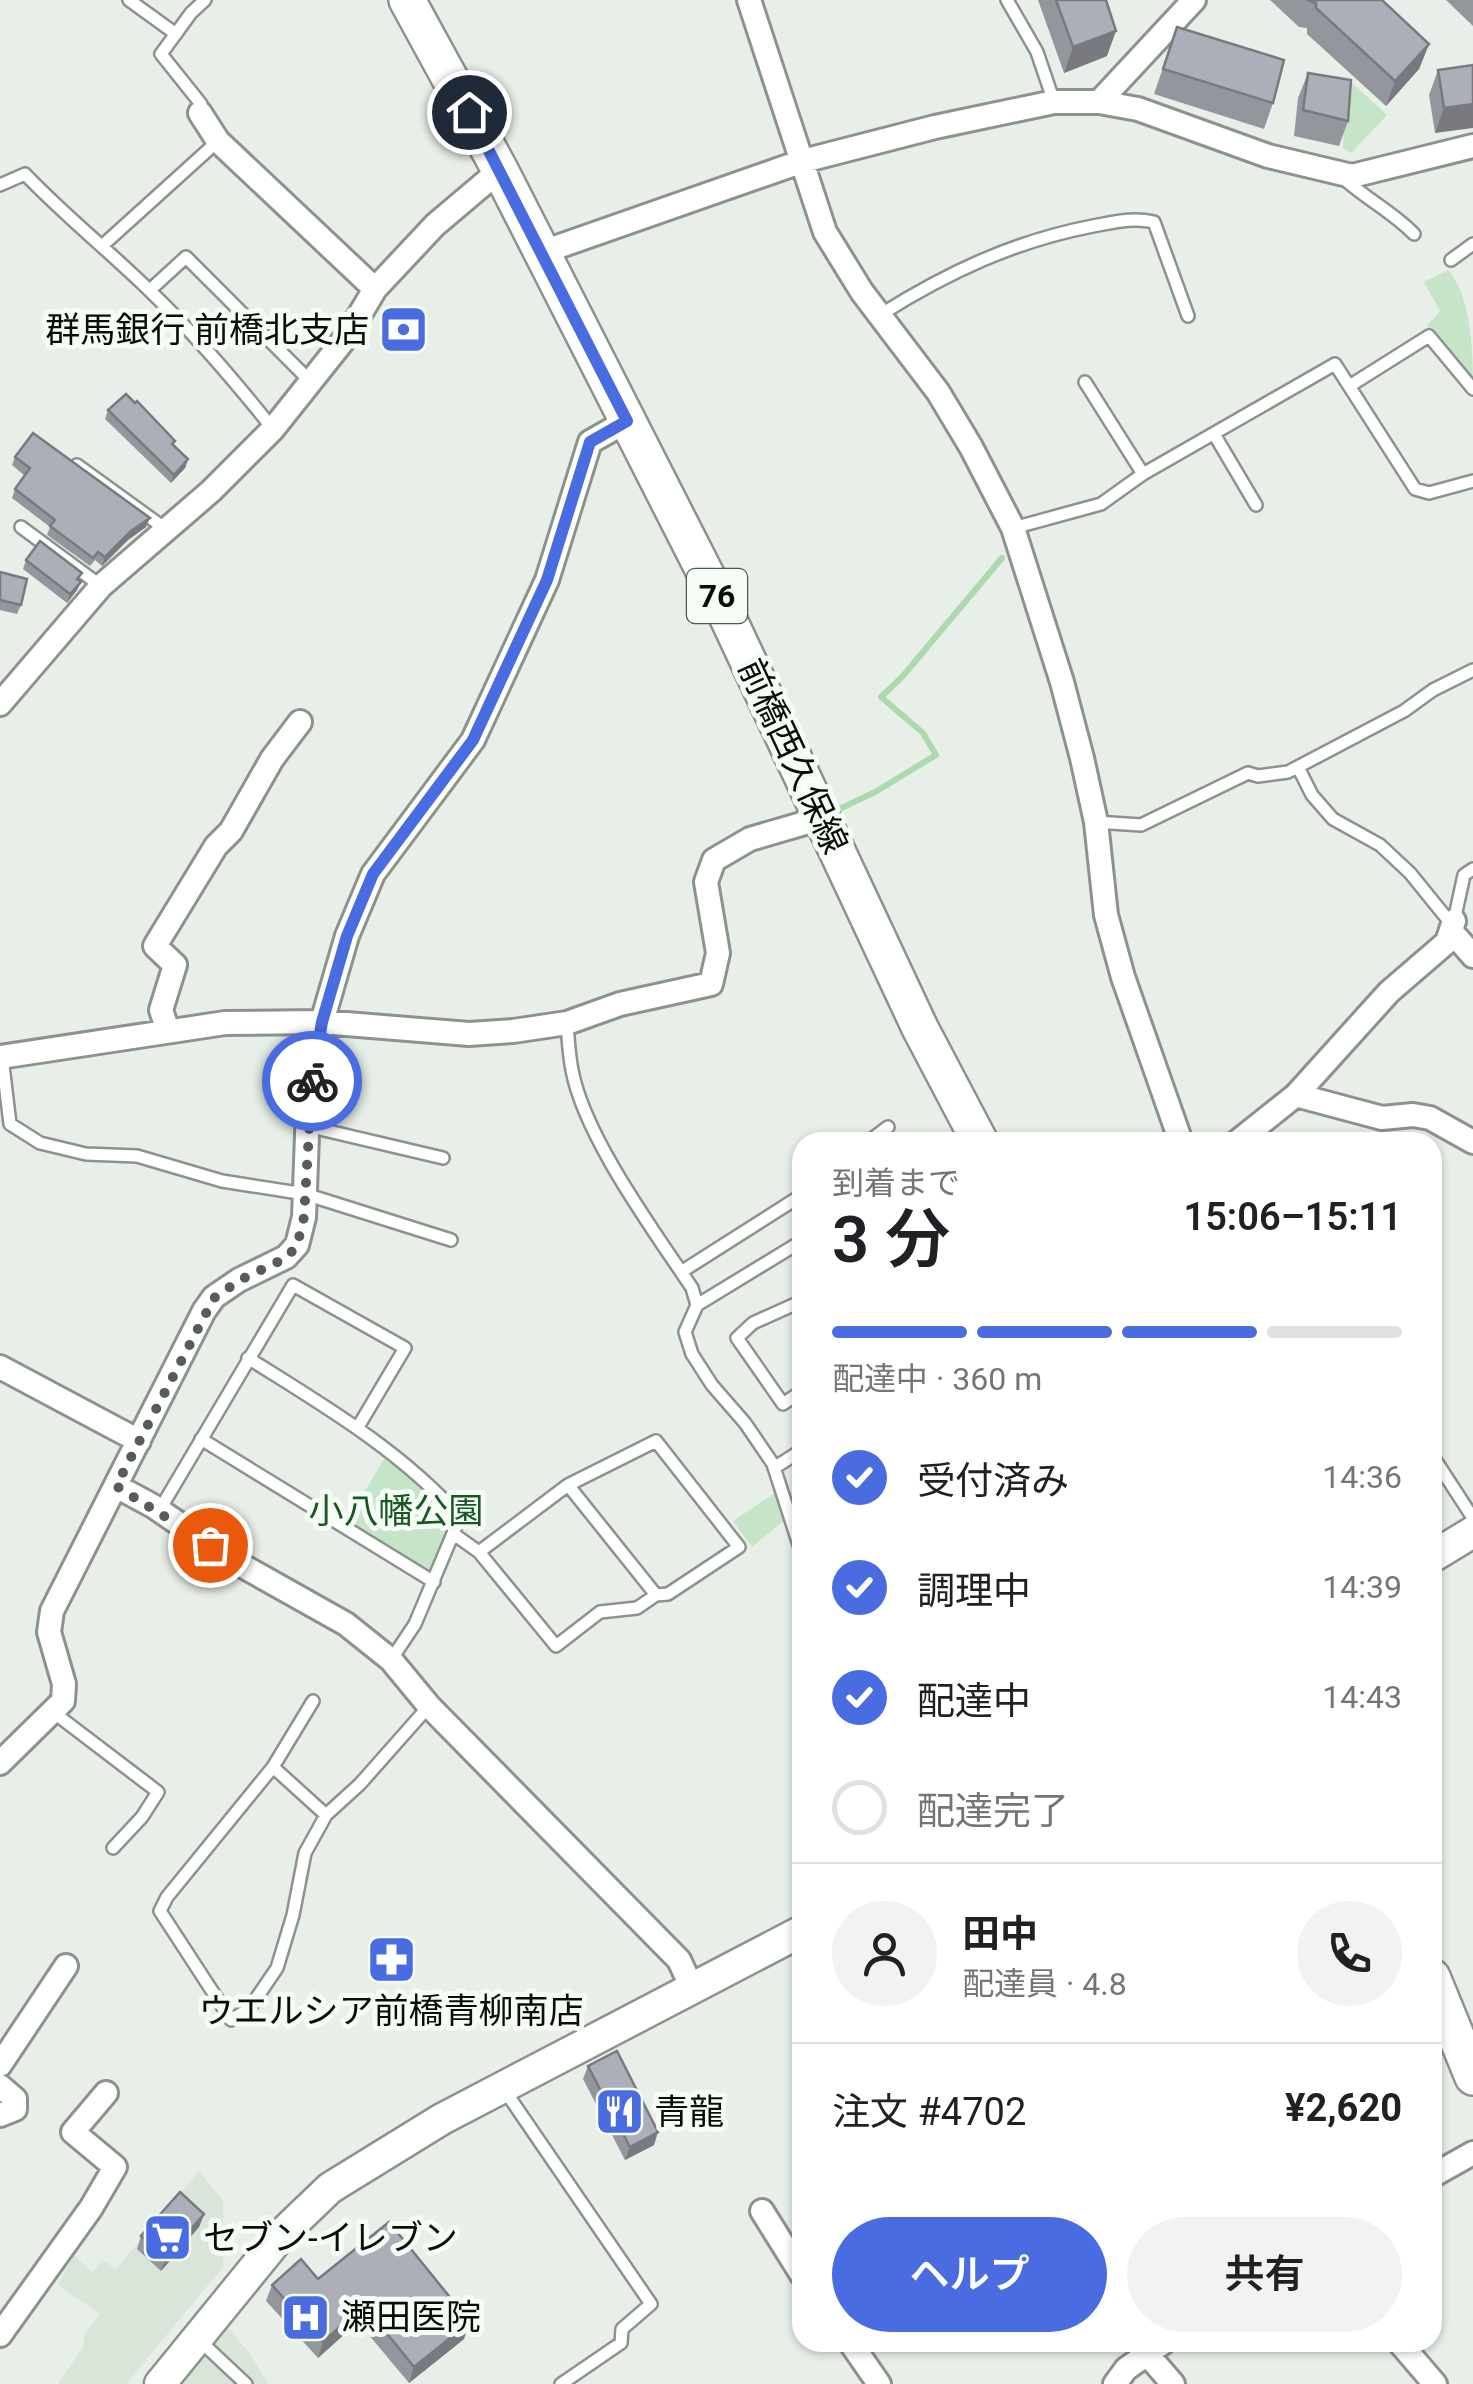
<!DOCTYPE html>
<html lang="ja">
<head>
<meta charset="utf-8">
<style>
	:root { --surface:#fff; --page:#f2f2f2; --text:#202124; --muted:#757577; --line:#e0e0e0; --accent:#496de0 }
	body { margin:0; font-family:Roboto,"Noto Sans JP",sans-serif; background:var(--page); color:var(--text); height:100vh; display:flex; flex-direction:column; font-size:38px; white-space:nowrap }
	* { box-sizing:border-box; margin:0 }
	p { font-size:32px; color:var(--muted) }
	.icon { flex:none; width:55px; height:55px; fill:none; stroke:currentColor; stroke-width:2; stroke-linecap:round; stroke-linejoin:round }
	.map { position:relative; flex:1; overflow:hidden }
	.side { position:absolute; left:792px; top:1132px; width:650px; height:1220px; display:flex; flex-direction:column; background:var(--surface); border-radius:30px; box-shadow:0 2px 8px #0004 }
	.side>* { flex:none }
	.pin { position:absolute; display:grid; place-items:center; width:85px; height:85px; color:#fff; margin:-42px; border:5px solid #fff; border-radius:50%; box-shadow:0 2px 10px #0007 }
	.courier { position:absolute; display:grid; place-items:center; width:100px; height:100px; margin:-50px; border:8px solid #496de0; border-radius:50%; background:#fff; color:#222; box-shadow:0 2px 12px #0007 }
	.headline em { font-style:normal; font-weight:600 }
	.headline div { display:flex; flex-direction:column-reverse }
	.headline { display:flex; align-items:center; justify-content:space-between; height:170px; padding:0 40px }
	h1 { font-size:65px; font-weight:600; line-height:75px }
	.bar { display:grid; grid-template-columns:repeat(4,1fr); gap:15px 10px; align-content:center; height:120px; padding:0 40px }
	.bar i { height:12px; border-radius:8px; background:var(--line) }
	.bar .selected { background:var(--accent) }
	.bar p { grid-column:span 4 }
	.line { display:flex; align-items:center; gap:25px; padding:0 40px; border-top:2px solid var(--line) }
	.line div { flex:1 }
	.round { display:grid; place-items:center; flex:none; width:105px; height:105px; border-radius:52px; background:var(--page) }
	ol { padding:0 40px; list-style:none }
	li { display:flex; align-items:center; gap:30px; height:110px }
	li p { margin-inline-start:auto }
	li .icon { padding:10px; border-radius:50%; background:var(--accent); color:#fff; stroke-width:4 }
	li:last-child { color:var(--muted) }
	li i { width:55px; height:55px; border:5px solid var(--line); border-radius:50% }
	.button { display:flex; gap:20px; margin-top:auto; padding:20px 40px }
	.button a { flex:1; height:115px; border-radius:60px; background:var(--accent); color:#fff; font-size:40px; font-weight:600; line-height:115px; text-align:center }
	.button a+a { background:var(--page); color:var(--text) }
	.map>svg:first-child { display:block }
	.built { fill:#d8e5d8 }
	.green { fill:#c6e4c7 }
	.lines { fill:none; stroke-linecap:round; stroke-linejoin:round }
	.stream { stroke:#acdaae; stroke-width:6 }
	.service-casing { stroke:#8c938c; stroke-width:16 }
	.minor-casing { stroke:#8c938c; stroke-width:28 }
	.secondary-casing { stroke:#8c938c; stroke-width:35 }
	.primary-casing { stroke:#8c938c; stroke-width:40 }
	.service { stroke:#fff; stroke-width:11 }
	.minor { stroke:#fff; stroke-width:22 }
	.secondary { stroke:#fff; stroke-width:30 }
	.primary { stroke:#fff; stroke-width:35 }
	.wall { fill:#94969d }
	.shaded-wall { fill:#787a80 }
	.building { fill:#acafb7; stroke:#787a80; stroke-width:2.5 }
	.done { stroke:#585c58; stroke-width:10; stroke-dasharray:0 18 }
	.route { stroke:#496de0; stroke-width:12 }
	.labels { text-anchor:middle; stroke-width:10; stroke-linejoin:round; paint-order:stroke }
	.shield { fill:#f5fcf5; stroke:#515551; stroke-width:2.5 }
	.shield-label { font-size:32px; font-weight:bold; fill:#0b0d0b }
	.poi-label { font-size:35px; fill:#0b0d0b; stroke:#f5fcf5; text-anchor:start }
	.street-label { font-size:35px; fill:#0b0d0b; stroke:#f5fcf5 }
	.park-label { font-size:35px; fill:#175721; stroke:#f5fcf5 }
</style>
</head>
<body>
<div class="map">
<svg width="1473" height="2384" viewBox="0 0 1473 2384">
	<rect width="100%" height="100%" fill="#e8efe8"/>
	<!-- built -->
	<path class="built" d="M199,2171L223,2201V2267L126,2384H58L84,2346V2335L100,2314L58,2285L74,2255L92,2272L103,2260L116,2269Z
		M226,2325L247,2350L269,2384H180Z"/>
	<!-- green -->
	<path class="green" d="M1346,77L1387,115L1351,153L1343,148Z
		M1448,270C1471,295 1473,351 1473,383L1427,326L1440,311L1424,282Z
		M384,1459L419,1483L455,1519L430,1575L346,1523Z
		M775,1493L787,1518L752,1547L733,1521Z"/>
	<g class="lines">
		<!-- stream -->
		<path class="stream" d="M833,812L875,792L936,755L923,733L881,697L902,677L1002,558"/>
		<defs>
			<path id="service" d="M129,0L176,34
				M1007,0L1037,52L1054,102
				M200,113L201,104L161,54L191,13L205,0
				M1341,176C1364,198 1392,211 1414,234
				M0,185L25,174C64,215 108,250 149,290C194,333 234,380 273,429
				M103,245L218,141
				M1451,260L1473,244
				M150,290L186,257L311,382
				M880,315C948,272 1015,241 1093,226C1115,222 1133,217 1154,222L1188,316
				M1085,382L1143,474
				M1351,385L1429,336L1473,389
				M1214,434L1256,505
				M77,465L167,530
				M21,527L101,586
				M1013,528L1101,504L1143,474L1335,364L1415,489L1429,493L1473,481
				M1298,767L1312,795L1333,819L1380,845L1410,873L1453,926
				M1096,822L1141,825L1248,773L1258,776L1288,772L1404,711L1433,690L1473,670
				M1454,921L1464,875L1473,869
				M567,1023C568,1039 569,1055 572,1070C584,1136 654,1231 692,1288L697,1305L685,1332L692,1354L712,1385L745,1423L773,1464L802,1554
				M2,1057L10,1124L40,1143L86,1154L137,1156L222,1181L305,1194L451,1240
				M307,1126L443,1158
				M868,1142L888,1127
				M681,1272L802,1195
				M802,1301L753,1323L737,1338L783,1404L802,1391
				M697,1305L802,1241
				M248,1358C323,1405 400,1450 460,1517L415,1624L391,1660
				M201,1439L434,1582
				M1432,1455L1473,1518
				M774,1468L802,1450
				M568,1485L656,1595
				M159,1511L293,1285L405,1348L358,1427
				M455,1535L479,1552L568,1485L656,1441L739,1547L668,1594L656,1595L637,1608L600,1612L556,1646L479,1552
				M313,1701L273,1767L167,1897L160,1911L231,2020L249,2009L277,1968L293,1915L305,1853L326,1815L360,1784L429,1706
				M53,1712L158,1792L142,1817L113,1848
				M273,1767L326,1815
				M503,2088L651,2304L622,2329L621,2343L561,2384
				M198,2339L246,2384"/>
			<path id="minor" d="M749,0L825,232L862,292L938,392L971,447L1013,528L1062,682L1082,758L1096,822L1106,915L1123,977L1181,1142
				M1099,102L1194,0
				M200,113L218,141L375,289
				M543,252L803,161L935,127L1054,102H1099L1138,109L1268,156L1352,176L1473,146
				M0,704L101,586L211,491L273,429L347,336L375,289L435,225L500,170
				M1451,931L1473,956
				M168,1031L161,1010L175,965L155,946L216,846L231,831L272,759L300,722
				M0,1057L225,1023L322,1022L469,1034L513,1031L567,1023L620,1004L711,984L718,953L706,882L714,860L750,839L822,818
				M1296,1095L1389,992L1447,942L1454,921
				M1237,1142L1296,1095L1382,1118L1413,1115L1430,1118L1473,1142
				M0,1367L139,1441
				M116,1486L153,1506L232,1560L346,1624L391,1660L429,1706L679,1960L693,1990
				M0,1763L63,1701L64,1684L49,1632L52,1611L204,1311L214,1297L239,1280L286,1257L297,1245L304,1217L308,1108L322,1022L347,936L373,874L473,740L547,580L590,442L627,421
				M0,2065L66,1966
				M0,2086L15,2099V2109L0,2115
				M1432,2176L1473,2153
				M762,2211L802,2275
				M0,2335L91,2208L115,2167L73,2132L106,2093
				M850,2342L879,2384
				M1399,2342L1435,2384
				M1147,2354L1173,2384
				M1115,2384L1126,2369L1164,2342"/>
			<path id="secondary" d="M1432,1557L1473,1532
				M160,2384L282,2234L330,2188L442,2119L802,1931"/>
			<path id="primary" d="M407,0L500,170L727,616L920,1028L980,1142
				M1432,1977L1473,2077"/>
		</defs>
		<!-- service casing -->
		<use href="#service" class="service-casing"/>
		<!-- minor casing -->
		<use href="#minor" class="minor-casing"/>
		<!-- secondary casing -->
		<use href="#secondary" class="secondary-casing"/>
		<!-- primary casing -->
		<use href="#primary" class="primary-casing"/>
		<!-- service -->
		<use href="#service" class="service"/>
		<!-- minor -->
		<use href="#minor" class="minor"/>
		<!-- secondary -->
		<use href="#secondary" class="secondary"/>
		<!-- primary -->
		<use href="#primary" class="primary"/>
	</g>
	<!-- wall -->
	<path class="wall" d="M1038,0H1106L1107,56L1064,73Z
		M1270,0H1382L1429,44L1419,69L1386,106L1307,34V28L1299,27Z
		M1446,0H1473V26Z
		M1177,27L1273,103L1264,129L1154,94Z
		M1473,65L1435,133L1429,95L1438,70Z
		M1308,73L1348,121L1339,146L1294,136L1298,98Z
		M108,410L175,441L174,445L188,459L185,468L171,483L105,419Z
		M15,457L146,527L128,540L102,566L95,560L90,566L47,535L50,527L12,498L15,489L25,476L12,465Z
		M26,560L79,581L77,590L67,603L23,569Z
		M0,572L21,605L17,614L0,610Z
		M588,2066L654,2145L625,2160L583,2079Z
		M204,2214L199,2227L161,2271L137,2249L141,2236Z
		M318,2279L464,2339L409,2383L358,2322L318,2358L266,2301L272,2285Z"/>
	<!-- shaded-wall -->
	<path class="shaded-wall" d="M1116,31L1107,56L1064,73L1073,47Z
		M1429,44L1419,69L1386,106L1395,81Z
		M1473,104V128L1435,133L1444,108Z
		M188,459L185,468L171,483L174,475Z
		M150,518L146,527L128,540L102,566L105,557L131,531Z
		M81,582L77,590L67,603L70,594Z
		M658,2132L654,2145L625,2160L630,2147Z
		M204,2214L199,2227L161,2271L166,2258Z
		M364,2305L358,2322L318,2358L323,2342Z
		M470,2322L464,2339L409,2383L414,2367Z"/>
	<!-- building -->
	<path class="building" d="M1056,0H1106L1116,31L1073,47Z
		M1307,0H1382L1429,44L1395,81L1316,8V3Z
		M1177,27L1284,60L1273,103L1163,69Z
		M1473,65V104L1444,108L1438,70Z
		M1308,73L1351,80L1348,121L1303,110Z
		M126,394L135,403L137,401L175,441L172,444L188,459L174,475L108,410Z
		M33,433L150,518L131,531L105,557L98,552L93,558L50,526L55,520L15,489L30,468L15,457Z
		M40,541L82,573L77,579L81,582L70,594L26,560Z
		M0,572L27,579L21,605L0,600Z
		M617,2051L658,2132L630,2147L588,2066Z
		M180,2192L204,2214L166,2258L141,2236Z
		M389,2222L470,2322L414,2367L364,2305L323,2342L272,2285L301,2259L318,2279Z"/>
	<g class="lines">
		<!-- done -->
		<path class="done" d="M210,1545L116,1486L214,1298L240,1280L286,1258L297,1246L304,1217L312,1081"/>
		<!-- route -->
		<path class="route" d="M312,1081L322,1022L347,936L373,874L473,740L547,580L590,442L627,421L469,112"/>
	</g>
	<!-- icons -->
	<defs>
		<symbol id="bank-square" viewBox="-11 -11 22 22"><rect x="-9" y="-9" width="18" height="18" rx="4" fill="#496de0" stroke="#f5fcf5"/><path d="M-6-4H6V4H-6ZM0-2.3a2.3 2.3 0 1 0 0 4.6a2.3 2.3 0 1 0 0-4.6Z" fill="#fff"/></symbol>
		<symbol id="pharmacy-square" viewBox="-11 -11 22 22"><rect x="-9" y="-9" width="18" height="18" rx="4" fill="#496de0" stroke="#f5fcf5"/><path d="M-2-6h4v4h4v4h-4v4h-4v-4h-4v-4h4Z" fill="#fff"/></symbol>
		<symbol id="restaurant-square" viewBox="-11 -11 22 22"><rect x="-9" y="-9" width="18" height="18" rx="4" fill="#496de0" stroke="#f5fcf5"/><path d="M-5-6h1v4h1v-4h1v4h1v-4h1v5L-1.5 .5V6h-2V.5L-5-1ZM5-6V6H3V1.5H1.5Q1.5-4 5-6Z" fill="#fff"/></symbol>
		<symbol id="supermarket-square" viewBox="-11 -11 22 22"><rect x="-9" y="-9" width="18" height="18" rx="4" fill="#496de0" stroke="#f5fcf5"/><path d="M-6-5.5h2.5l.6 2H6L4.5 2H-2.5L-4.4-4H-6ZM-1.5 3.2a1.3 1.3 0 1 0 .1 0ZM3 3.2a1.3 1.3 0 1 0 .1 0Z" fill="#fff"/></symbol>
		<symbol id="hospital-square" viewBox="-11 -11 22 22"><rect x="-9" y="-9" width="18" height="18" rx="4" fill="#496de0" stroke="#f5fcf5"/><path d="M-5-5h3v3.5h4V-5h3V5h-3V1.5h-4V5h-3Z" fill="#fff"/></symbol>
	</defs>
	<g fill-rule="evenodd">
		<use href="#bank-square" x="376" y="302" width="55" height="55"/>
		<use href="#pharmacy-square" x="364" y="1932" width="55" height="55"/>
		<use href="#restaurant-square" x="592" y="2084" width="55" height="55"/>
		<use href="#supermarket-square" x="140" y="2210" width="55" height="55"/>
		<use href="#hospital-square" x="278" y="2290" width="55" height="55"/>
	</g>
	<g class="labels">
		<!-- shield labels -->
		<rect class="shield" x="687" y="569" width="60" height="54" rx="8"/>
		<g class="shield-label">
			<text x="717" y="607">76</text>
		</g>
		<!-- poi labels -->
		<g class="poi-label">
			<text x="369" y="342" text-anchor="end">群馬銀行 前橋北支店</text>
			<text x="391" y="2023" text-anchor="middle">ウエルシア前橋青柳南店</text>
			<text x="654" y="2124">青龍</text>
			<text x="203" y="2250">セブン-イレブン</text>
			<text x="341" y="2329">瀬田医院</text>
		</g>
		<!-- street labels -->
		<g class="street-label">
			<text transform="translate(793 756) rotate(65)" y="12">前橋西久保線</text>
		</g>
		<!-- park labels -->
		<g class="park-label">
			<text x="396" y="1523">小八幡公園</text>
		</g>
	</g>
</svg>
<div class="pin" style="left:210px;top:1545px;background:#ea580c"><svg class="icon" aria-label="bag" viewBox="0 0 24 24"><path d="M5 8h14l-1 12H6zM9 8a3 3 0 0 1 6 0"/></svg></div>
<div class="pin" style="left:469px;top:112px;background:#1f2937"><svg class="icon" aria-label="home" viewBox="0 0 24 24"><path d="M3 11l9-7 9 7M6 9v11h12V9"/></svg></div>
<div class="courier" style="left:312px;top:1081px"><svg class="icon" aria-label="bike" viewBox="0 0 24 24"><circle cx="6" cy="16" r="4"/><circle cx="18" cy="16" r="4"/><path d="M6 16l4-8h5l3 8M10 8l3 8H6M13 5h3"/></svg></div>
<section class="side">
<div class="headline"><div><h1>3 分</h1><p>到着まで</p></div><em>15:06–15:11</em></div>
<div class="bar"><i class="selected"></i><i class="selected"></i><i class="selected"></i><i></i><p>配達中 · 360 m</p></div>
<ol>
<li><svg class="icon" aria-label="check" viewBox="0 0 24 24"><path d="M5 12l5 5 9-10"/></svg>受付済み<p>14:36</p></li>
<li><svg class="icon" aria-label="check" viewBox="0 0 24 24"><path d="M5 12l5 5 9-10"/></svg>調理中<p>14:39</p></li>
<li><svg class="icon" aria-label="check" viewBox="0 0 24 24"><path d="M5 12l5 5 9-10"/></svg>配達中<p>14:43</p></li>
<li><i></i>配達完了</li>
</ol>
<div class="line" style="height:180px"><a class="round"><svg class="icon" aria-label="person" viewBox="0 0 24 24"><circle cx="12" cy="8" r="4"/><path d="M4 21q1-7 8-7t8 7"/></svg></a><div><b>田中</b><p>配達員 · 4.8</p></div><a class="round"><svg class="icon" aria-label="phone" viewBox="0 0 24 24"><path d="M5 4h4l2 5-3 2q2 4 5 5l2-3 5 2v4C11 20 4 13 5 4z"/></svg></a></div>
<div class="line" style="height:130px"><div>注文 #4702</div><b>¥2,620</b></div>
<div class="button"><a>ヘルプ</a><a>共有</a></div>
</section>
</div>
</body>
</html>
